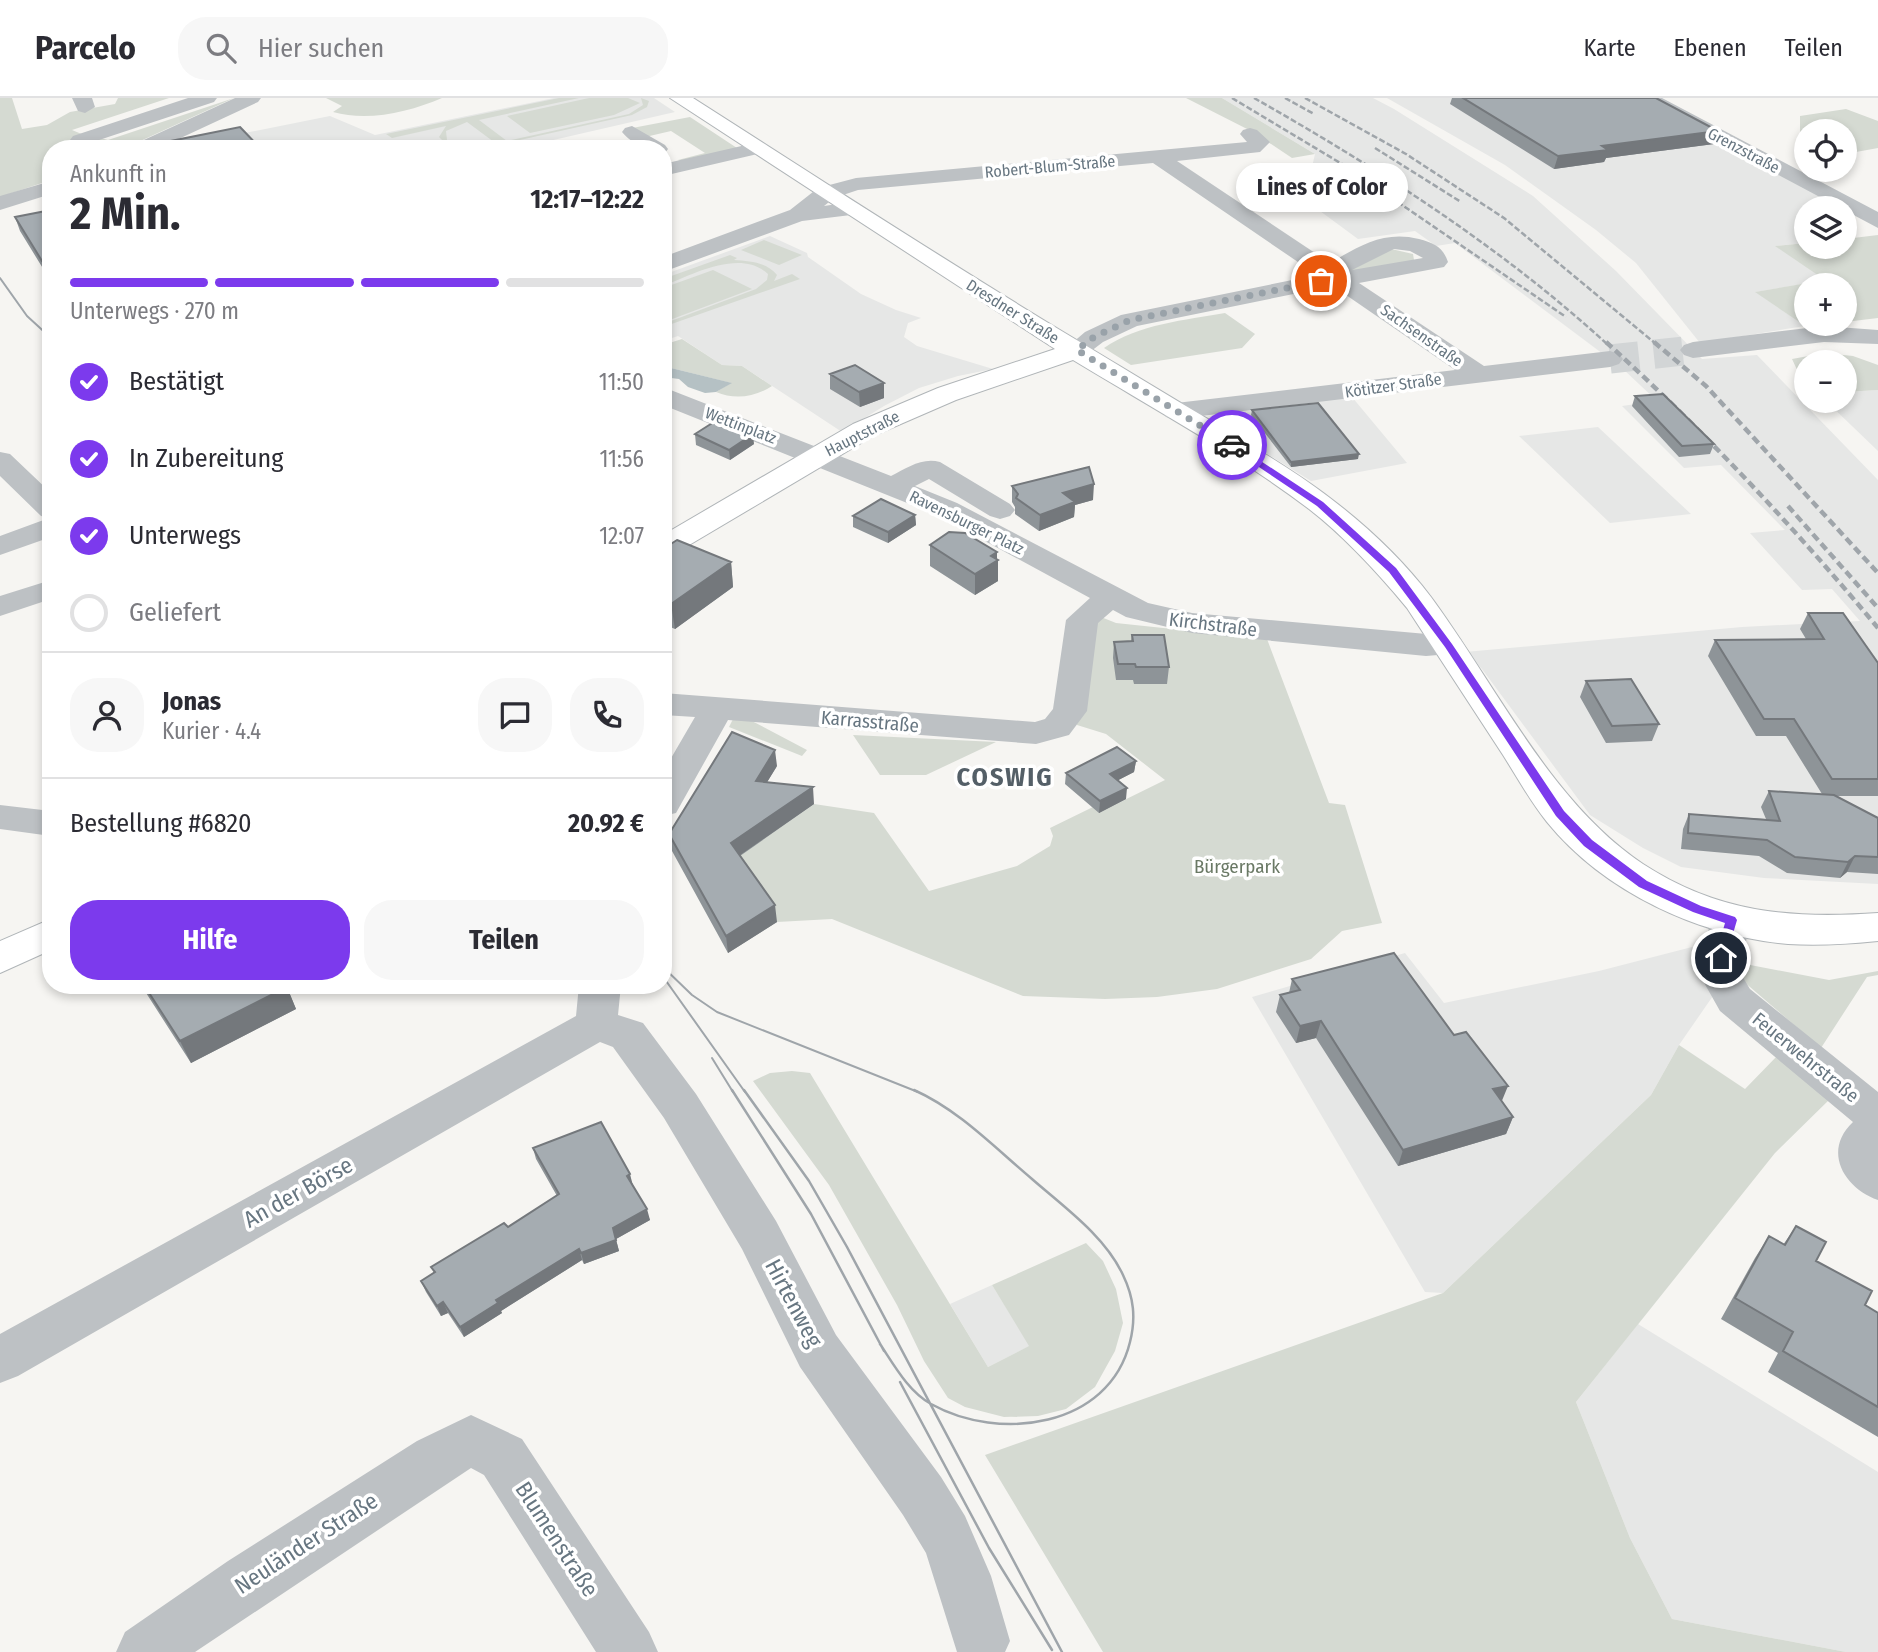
<!DOCTYPE html>
<html lang="de">
<head>
<meta charset="utf-8">
<style>
	:root { --surface:#fff; --page:#f7f7f7; --text:#2b2b33; --muted:#7c7c81; --line:#e1e1e2; --accent:#7c3aed }
	body { margin:0; font-family:"Fira Sans Condensed",sans-serif; background:var(--page); color:var(--text); height:100vh; display:flex; flex-direction:column; font-size:26px; white-space:nowrap }
	* { box-sizing:border-box; margin:0 }
	p { font-size:23px; color:var(--muted) }
	.icon { flex:none; width:38px; height:38px; fill:none; stroke:currentColor; stroke-width:2; stroke-linecap:round; stroke-linejoin:round }
	.map { position:relative; flex:1; overflow:hidden }
	.sheet { position:absolute; left:42px; top:42px; width:630px; height:854px; display:flex; flex-direction:column; background:var(--surface); border-radius:28px; box-shadow:0 4px 10px #0003 }
	.sheet>* { flex:none }
	.buttons { position:absolute; left:1794px; top:21px; display:grid; gap:14px }
	.buttons a { display:grid; place-items:center; width:63px; height:63px; border-radius:50%; background:var(--surface); box-shadow:0 4px 10px #0003; font-size:35px }
	.pin { position:absolute; display:grid; place-items:center; width:60px; height:60px; color:#fff; margin:-30px; border:4px solid #fff; border-radius:50%; box-shadow:0 2px 7px #0007 }
	.courier { position:absolute; display:grid; place-items:center; width:70px; height:70px; margin:-35px; border:5px solid #7c3aed; border-radius:50%; background:#fff; color:#222; box-shadow:0 2px 9px #0007 }
	.bubble { position:absolute; height:49px; border-radius:24px; background:var(--surface); box-shadow:0 4px 10px #0003; font-size:23px; font-weight:700; line-height:49px; text-align:center }
	.head em { font-style:normal; font-weight:700 }
	.head div { display:flex; flex-direction:column-reverse }
	.head { display:flex; align-items:center; justify-content:space-between; height:119px; padding:0 28px }
	h1 { font-size:46px; font-weight:700; line-height:52px }
	.bar { display:grid; grid-template-columns:repeat(4,1fr); gap:10px 7px; align-content:center; height:84px; padding:0 28px }
	.bar i { height:9px; border-radius:5px; background:var(--line) }
	.bar .current { background:var(--accent) }
	.bar p { grid-column:span 4 }
	.line { display:flex; align-items:center; gap:18px; padding:0 28px; border-top:2px solid var(--line) }
	.line div { flex:1 }
	.round { display:grid; place-items:center; flex:none; width:74px; height:74px; border-radius:28px; background:var(--page) }
	ol { padding:0 28px; list-style:none }
	li { display:flex; align-items:center; gap:21px; height:77px }
	li p { margin-inline-start:auto }
	li .icon { padding:7px; border-radius:50%; background:var(--accent); color:#fff; stroke-width:4 }
	li:last-child { color:var(--muted) }
	li i { width:38px; height:38px; border:4px solid var(--line); border-radius:50% }
	.action { display:flex; gap:14px; margin-top:auto; padding:14px 28px }
	.action a { flex:1; height:80px; border-radius:28px; background:var(--accent); color:#fff; font-size:28px; font-weight:700; line-height:80px; text-align:center }
	.action a+a { background:var(--page); color:var(--text) }
	header { display:flex; align-items:center; gap:42px; box-sizing:border-box; height:98px; padding:0 35px; background:var(--surface); border-bottom:2px solid var(--line) }
	header strong { font-size:33px }
	nav { display:flex; gap:38px; margin-inline-start:auto; font-size:24px }
	.search { width:490px; height:63px; background:var(--page); display:flex; align-items:center; gap:18px; box-sizing:border-box; padding:0 24px; border-radius:28px; color:var(--muted); font-size:26px }
	.map>svg:first-child { display:block }
	.built { fill:#e6e7e6 }
	.green { fill:#d5dad2; fill-rule:evenodd }
	.water { fill:#b5c1c4 }
	.lines { fill:none; stroke-linecap:round; stroke-linejoin:round }
	.minor-tunnel { stroke:#d2d5d6; stroke-width:29; stroke-dasharray:29 15; stroke-linecap:butt }
	.major-casing { stroke:#b0b5b8; stroke-width:2 }
	.minor { fill:#bdc1c4; fill-rule:evenodd }
	.major { fill:#fff; fill-rule:evenodd }
	.tram-far1 { stroke:#9fa5aa; stroke-width:2 }
	.tram { stroke:#9fa5aa; stroke-width:2.5 }
	.rail-far1 { stroke:#9fa5aa; stroke-width:2.5; stroke-dasharray:6 2.5; stroke-linecap:butt }
	.rail { stroke:#9fa5aa; stroke-width:4.5; stroke-dasharray:8 4.5; stroke-linecap:butt }
	.wall { fill:#8e9498 }
	.shaded-wall { fill:#74787c }
	.building { fill:#a5acb1; stroke:#74787c; stroke-width:2 }
	.route { fill:#7c3aed }
	.done { stroke:#99a2a9; stroke-width:7; stroke-dasharray:0 12.6 }
	.labels { text-anchor:middle; stroke-width:7; stroke-linejoin:round; paint-order:stroke }
	.far-street-label { font-size:16px; fill:#677681; stroke:#fff }
	.street-label { font-size:19px; fill:#677681; stroke:#fff }
	.park-label { font-size:19px; fill:#6a7965; stroke:#fff }
	.near-street-label { font-size:23px; fill:#677681; stroke:#fff }
	.district-label { font-size:26px; font-weight:bold; letter-spacing:2px; fill:#545f67; stroke:#fff }
</style>
</head>
<body>
<header>
<strong>Parcelo</strong>
<div class="search"><svg class="icon" aria-label="search" viewBox="0 0 24 24"><circle cx="10" cy="10" r="6"/><path d="M15 15l6 6"/></svg>Hier suchen</div>
<nav><a>Karte</a><a>Ebenen</a><a>Teilen</a></nav>
</header>
<div class="map">
<svg width="1878" height="1554" viewBox="0 0 1878 1554">
	<rect width="100%" height="100%" fill="#f6f5f2"/>
	<!-- built -->
	<path class="built" d="M554,0H654L675,14L523,49L524,51H160L185,43L210,42L330,18L375,37Z
		M1222,0H1373L1394,11L1533,98L1616,173L1702,261L1757,257L1878,382V786L1764,780L1681,769L1643,750L1590,717L1482,571L1465,554L1742,529L1860,523L1832,491L1802,492L1750,435L1785,432L1721,367L1684,370L1622,308L1657,303L1623,271L1455,145L1436,148L1415,133L1358,141L1286,88L1312,69L1315,56Z
		M1387,0H1638L1825,100L1815,102L1830,110H1806V145L1776,148L1826,182L1756,194L1805,228L1700,245L1636,165L1596,132L1505,67Z
		M770,138L807,155L808,159L861,196L896,212L921,220L908,225L904,239L917,248L993,271L958,278L919,290L884,308L842,334L742,268L722,267L678,238L663,243V177Z
		M1878,292V353L1826,303H1844L1845,294Z
		M1352,299L1407,365L1311,383L1215,323L1226,314Z
		M1598,329L1646,374L1691,416L1610,425L1519,338Z
		M1692,849L1715,895L1679,947L1651,997L1443,1195L1425,1194L1252,899L1405,855L1444,905L1599,873Z
		M992,1187L1030,1248L988,1269L950,1206Z
		M1638,1226L1878,1374V1554H1846L1672,1521L1630,1440L1576,1304Z"/>
	<!-- green -->
	<path class="green" d="M0,0H12L22,31L47,27L70,14L115,6L118,0H169L72,32L84,37L71,43C87,48 94,37 108,42L234,0L123,51H51V82L0,99Z
		M326,0H442C409,14 368,24 333,14L342,8Z
		M559,0H579L479,22L507,43L629,16L643,7L641,0L649,3L647,9L632,17L511,44L521,51H499L497,47C480,50 451,54 439,39L446,28L392,40L386,36ZM467,24L494,44V45L467,47L447,42L446,33Z
		M589,0H628L640,5L614,17L530,35L507,18Z
		M1186,0H1222L1315,56L1292,60L1253,34Z
		M1846,11L1878,23V50L1845,56L1844,33H1806V41L1800,39V18Z
		M690,19L743,54L686,67L678,62L705,55L671,33L641,40L627,31Z
		M1878,137V220L1845,224L1844,187H1806V226H1824L1805,228L1755,194L1825,182L1775,148L1806,145V149H1844L1845,141Z
		M764,142L802,157L779,167L741,152Z
		M1387,150L1413,156L1414,162L1353,176L1344,170Z
		M730,157L737,160L734,162C749,163 767,164 777,177L774,183L792,176L800,181L663,229V226L756,191L767,182L768,176C740,150 692,177 663,188V181Z
		M713,172L752,191L667,223L663,221V190Z
		M1225,215L1255,236L1242,250L1131,267L1104,250C1138,226 1186,222 1225,215Z
		M682,241L722,267L742,268L772,288C755,299 735,302 716,294L731,285L663,268V247Z
		M1825,255L1853,258L1878,267V292L1845,294L1844,264H1806V291L1792,261Z
		M1096,517L1116,525L1267,541L1329,705L1345,707L1382,825L1342,833L1311,861L1217,891L1157,899L1105,901L1023,898L832,821L777,824L733,762L736,741L755,747L814,706L874,715L929,793L1017,768L1050,748L1053,738L1050,730L1093,709L1100,714L1165,682L1106,636L1077,627L1078,596Z
		M733,621L750,622L807,652L802,658L729,629Z
		M853,637L996,644L926,677H880Z
		M1745,866L1829,882L1878,873V877L1867,879L1821,950L1743,883Z
		M1679,947L1745,991L1778,957L1831,1000L1775,1055L1576,1304L1630,1440L1672,1521L1846,1554H1103L985,1357L1443,1195L1651,997Z
		M792,973L810,975L988,1269L1029,1248L992,1187L1086,1145L1103,1163L1116,1191L1123,1225L1115,1253L1095,1289L1066,1311L1038,1318L1004,1319L965,1309L948,1300L924,1263L897,1207L829,1087L753,983L770,975Z"/>
	<!-- water -->
	<path class="water" d="M663,268L732,285L716,294L705,295L688,289L679,281L663,279Z"/>
	<g class="lines">
		<!-- minor-tunnel -->
		<path class="minor-tunnel" d="M1610,261L1693,252"/>
		<defs>
			<path id="major" d="M670,0H693C817,79 939,159 1065,235C1115,265 1167,297 1218,327C1255,350 1295,373 1330,400C1367,428 1403,462 1431,499C1496,587 1551,705 1643,766C1718,815 1791,821 1878,815V843C1848,846 1818,848 1788,846C1699,838 1604,794 1547,724C1530,703 1517,679 1503,657C1471,608 1439,559 1407,510C1378,475 1345,439 1309,411C1235,355 1152,310 1073,262L956,302L873,338L674,456L663,459V437L853,326L938,290L1055,251Z
				M51,821V852L0,875V843Z"/>
		</defs>
		<!-- major casing -->
		<use href="#major" class="major-casing"/>
		<!-- minor -->
		<path class="minor" d="M72,0H92L95,9L85,15L78,13Z
			M188,0H217L214,4L87,46H73L70,42L73,38Z
			M235,0H261L258,4L157,51H130L133,47Z
			M1638,0H1662L1878,114V130L1641,4Z
			M632,28L665,47L668,51L665,55L663,51C646,51 634,48 622,34L625,30Z
			M1250,30L1257,32L1270,44L1260,54L1177,63L1330,165C1359,148 1384,132 1419,141C1434,145 1443,149 1448,164L1444,169L1359,185L1484,268L1610,253L1619,256L1623,261L1619,266L1610,269L1176,321L1166,319L1163,313L1166,307L1176,305L1455,272L1333,188L1137,228L1103,244L1086,257L1077,260L1068,257L1064,252L1085,234L1121,217L1317,177L1153,65L858,92L834,100L824,108L851,104L859,106L862,111L859,116L802,123L663,174V159L790,112L818,90L856,80L1247,44L1240,36L1243,32ZM1394,151L1410,153L1423,160L1352,172Z
			M759,44L766,46L769,50L766,54L663,78V66Z
			M51,83V96L0,112V98Z
			M1824,228L1878,232V246L1824,244L1693,260L1684,257L1680,252L1684,247L1693,244Z
			M663,289L891,378C907,370 922,359 940,364L1010,406L1015,412L1010,418L1000,421L990,418L929,381L915,388L957,405L1148,505L1192,515L1449,538L1461,541L1465,548L1461,555L1426,558L1192,535L1126,519L1113,512L1098,525L1087,613L1069,637L1036,646L728,622L676,715L663,718V674L695,619L663,617V595L1035,624L1045,621L1053,611L1066,522L1090,500L937,417L663,307Z
			M0,354L10,356L51,395V439L0,457V438L49,420L41,418L0,378Z
			M51,482V501L0,518V498Z
			M0,707L51,713V738L0,731Z
			M1731,808L1745,812L1751,822L1739,873L1750,891L1878,994V1102C1844,1090 1822,1053 1853,1024L1720,913L1698,874L1711,822L1717,812Z
			M579,887H621L618,917L643,925L696,996L776,1123L836,1237L941,1379L965,1418L991,1478L1010,1543L1005,1554H957L926,1455L903,1417L800,1269L742,1151L664,1020L613,949L600,944L18,1278L0,1285V1236L576,918Z
			M471,1317L522,1341L649,1534L658,1554H596L484,1377L471,1370L195,1554H116L125,1534L228,1463L417,1343Z"/>
		<!-- major -->
		<use href="#major" class="major"/>
		<!-- tram-far1 -->
		<path class="tram-far1" d="M0,180L27,218L51,240
			M663,869L692,897L717,914L918,994
			M664,880L745,994
			M712,960L733,994"/>
		<!-- tram -->
		<path class="tram" d="M732,992L811,1116L884,1253
			M744,992L809,1083L847,1149L1062,1554
			M880,1246C894,1267 908,1293 931,1306C999,1344 1109,1330 1130,1244C1136,1220 1134,1200 1123,1177C1105,1138 1064,1109 1032,1081C995,1050 959,1012 914,992
			M900,1284L989,1450L1052,1552"/>
		<!-- rail-far1 -->
		<path class="rail-far1" d="M1232,0L1342,66L1566,219
			M1254,0C1379,71 1501,149 1607,246
			M1285,0L1314,16
			M1305,0L1406,56L1504,120L1656,246
			M1375,50L1461,104"/>
		<!-- rail -->
		<path class="rail" d="M1606,244C1704,333 1793,428 1878,530
			M1654,244L1706,288L1878,475
			M1788,408L1878,510"/>
	</g>
	<!-- wall -->
	<path class="wall" d="M1452,0H1656L1718,33L1714,46L1606,60L1604,64L1554,71L1450,6Z
		M51,112L47,177L20,133L15,119Z
		M830,276L884,300L860,309L830,291Z
		M1635,298L1714,346L1710,356L1679,359L1632,308Z
		M1252,312L1358,361L1291,369L1251,317Z
		M695,336L754,346L730,362L696,347Z
		M1012,388L1093,402L1075,407L1074,419L1039,433L1015,416V409L1012,404Z
		M915,417L916,427L888,445L853,429V418Z
		M930,447L997,454V461L998,462V483L975,497L930,468Z
		M663,451L731,464L733,489L675,531L663,526Z
		M1808,515L1878,565V698H1837L1878,720V776L1847,774L1840,780L1787,775L1759,758L1681,751L1683,731L1689,716L1766,721L1761,709L1769,693L1822,696L1786,638H1756L1708,558L1715,542L1806,541L1800,531Z
		M1132,537L1169,569L1167,586H1134L1133,582H1116L1113,560L1114,544L1131,543Z
		M1586,583L1659,626L1652,643L1606,645L1580,599Z
		M1136,663L1134,674L1118,682L1126,701L1099,715L1065,686L1066,675Z
		M777,668L767,684L814,706L740,758L777,824L728,855L672,753L669,736Z
		M1292,881L1502,1003L1513,1019L1506,1036L1398,1068L1316,940L1296,945L1276,914L1280,897L1289,895Z
		M141,887H286L296,911L191,965Z
		M533,1050L633,1088L650,1122L616,1141L619,1153L584,1166L582,1162L501,1213L502,1215L464,1239L448,1215L441,1218L426,1194L421,1183L434,1175L431,1169L508,1129L557,1098L536,1061Z
		M1796,1128L1816,1163L1865,1207L1878,1215V1339L1768,1274L1778,1255L1721,1221L1755,1160L1769,1138L1783,1147Z"/>
	<!-- shaded-wall -->
	<path class="shaded-wall" d="M1718,33L1714,46L1606,60L1604,64L1554,71L1558,58L1602,48Z
		M51,161V176L47,177L42,163Z
		M884,285V300L860,309L859,294Z
		M753,336L754,346L730,362L729,352Z
		M1359,356L1358,361L1291,369V364Z
		M1094,386L1093,402L1075,407L1074,419L1039,433L1040,417L1063,395Z
		M915,417L916,427L888,445V434Z
		M997,454V463L998,462V483L975,497V476L991,458Z
		M731,464L733,489L675,531L671,506Z
		M775,652L777,668L758,699L756,683Z
		M1136,663L1134,674L1109,687L1110,676Z
		M813,689L814,706L733,762L731,745Z
		M1127,690L1126,701L1099,715L1100,703Z
		M1855,758L1847,774L1840,780L1848,764Z
		M775,807L777,824L728,855L726,838Z
		M287,889L296,911L191,965L180,943Z
		M1321,923L1316,940L1296,945L1300,928Z
		M1508,988L1501,1005L1493,991Z
		M1513,1019L1506,1036L1398,1068L1403,1052Z
		M630,1076L633,1088L627,1078Z
		M647,1111L650,1122L616,1141L613,1130Z
		M616,1142L619,1153L584,1166L581,1155Z
		M579,1151L582,1162L501,1213L502,1215L464,1239L460,1229L496,1202Z
		M443,1204L448,1215L441,1218L437,1208Z"/>
	<!-- building -->
	<path class="building" d="M1463,0H1656L1718,33L1602,48L1608,52L1558,58Z
		M240,29L261,51H178L171,43Z
		M51,112V161L42,163L15,119Z
		M855,267L884,285L859,294L830,276Z
		M1663,296L1714,346L1682,348L1635,298Z
		M1318,305L1359,356L1291,364L1252,312Z
		M717,322L753,336L729,352L695,336Z
		M1089,369L1094,386L1063,395L1075,404L1040,417L1016,400L1018,396L1012,388Z
		M881,401L915,417L888,434L853,418Z
		M949,434L965,435L997,454L991,458L998,462L975,476L930,447Z
		M677,442L731,464L671,506L663,503V451Z
		M1808,515H1843L1878,565V681H1832L1794,621H1764L1715,542L1824,541Z
		M1132,537H1164L1169,569H1136L1135,566H1118L1114,544L1133,543Z
		M1631,581L1659,626L1612,628L1586,583Z
		M732,634L775,652L756,683L813,689L731,745L775,807L726,838L669,736Z
		M1117,649L1136,663L1110,676L1127,690L1100,703L1066,675Z
		M1769,693L1834,697L1878,720V759L1855,758L1848,764L1795,759L1767,742L1688,735L1689,716L1780,723Z
		M1394,855L1454,937L1466,934L1508,988L1493,991L1513,1019L1403,1052L1321,923L1300,928L1280,897L1300,892L1292,881Z
		M144,887H286L287,889L180,943Z
		M601,1024L630,1076L627,1078L647,1111L613,1130L616,1142L581,1155L579,1151L496,1202L498,1205L460,1229L443,1204L437,1208L421,1183L435,1174L431,1169L504,1125L508,1129L559,1096L533,1050Z
		M1796,1128L1826,1144L1816,1163L1872,1193L1865,1207L1878,1215V1309L1783,1253L1793,1234L1735,1200L1769,1138L1785,1147Z"/>
	<!-- route -->
	<path class="route" d="M1229,346H1235L1323,404L1396,470L1452,546L1564,713L1592,742L1647,783L1701,808L1735,819L1737,822L1725,863L1721,864L1715,860L1725,825L1693,814L1639,789L1584,748L1556,718L1445,549L1389,474L1317,408L1229,349Z"/>
	<g class="lines">
		<!-- done -->
		<path class="done" d="M1232,347L1077,252L1094,239L1130,222L1321,183"/>
	</g>
	<g class="labels">
		<!-- far-street labels -->
		<g class="far-street-label">
			<text transform="translate(1744 52) rotate(28)" y="6">Grenzstraße</text>
			<text transform="translate(1050 68) rotate(-5)" y="6">Robert-Blum-Straße</text>
			<text transform="translate(1013 213) rotate(32)" y="6">Dresdner Straße</text>
			<text transform="translate(1422 237) rotate(35)" y="6">Sachsenstraße</text>
			<text transform="translate(1393 287) rotate(-8)" y="6">Kötitzer Straße</text>
			<text transform="translate(741 327) rotate(21)" y="6">Wettinplatz</text>
			<text transform="translate(862 335) rotate(-27)" y="6">Hauptstraße</text>
			<text transform="translate(967 424) rotate(26)" y="6">Ravensburger Platz</text>
		</g>
		<!-- street labels -->
		<g class="street-label">
			<text transform="translate(1213 526) rotate(7)" y="7">Kirchstraße</text>
			<text transform="translate(870 623) rotate(5)" y="7">Karrasstraße</text>
			<text transform="translate(1806 959) rotate(39)" y="7">Feuerwehrstraße</text>
		</g>
		<!-- park labels -->
		<g class="park-label">
			<text x="1237" y="775">Bürgerpark</text>
		</g>
		<!-- near-street labels -->
		<g class="near-street-label">
			<text transform="translate(298 1094) rotate(-29)" y="8">An der Börse</text>
			<text transform="translate(794 1205) rotate(62)" y="8">Hirtenweg</text>
			<text transform="translate(557 1441) rotate(57)" y="8">Blumenstraße</text>
			<text transform="translate(306 1445) rotate(-33)" y="8">Neuländer Straße</text>
		</g>
		<!-- district labels -->
		<g class="district-label">
			<text x="1005" y="688">COSWIG</text>
		</g>
	</g>
</svg>
<div class="buttons">
<a><svg class="icon" aria-label="locate" viewBox="0 0 24 24"><circle cx="12" cy="12" r="6"/><path d="M12 2v4M12 18v4M2 12h4M18 12h4"/></svg></a>
<a><svg class="icon" aria-label="layers" viewBox="0 0 24 24"><path d="M12 4l9 5-9 5-9-5zM3 14l9 5 9-5"/></svg></a>
<a>+</a>
<a>−</a>
</div>
<div class="pin" style="left:1321px;top:183px;background:#ea580c"><svg class="icon" aria-label="bag" viewBox="0 0 24 24"><path d="M5 8h14l-1 12H6zM9 8a3 3 0 0 1 6 0"/></svg></div>
<div class="pin" style="left:1721px;top:860px;background:#1f2937"><svg class="icon" aria-label="home" viewBox="0 0 24 24"><path d="M3 11l9-7 9 7M6 9v11h12V9"/></svg></div>
<div class="courier" style="left:1232px;top:347px"><svg class="icon" aria-label="car" viewBox="0 0 24 24"><path d="M5 17H2v-5l4-1 3-4h7l3 4 3 1v5h-3M9 17h6M6 11h13"/><circle cx="7" cy="17" r="2"/><circle cx="17" cy="17" r="2"/></svg></div>
<div class="bubble" style="left:1236px;top:65px;width:172px">Lines of Color</div>
<section class="sheet">
<div class="head"><div><h1>2 Min.</h1><p>Ankunft in</p></div><em>12:17–12:22</em></div>
<div class="bar"><i class="current"></i><i class="current"></i><i class="current"></i><i></i><p>Unterwegs · 270 m</p></div>
<ol>
<li><svg class="icon" aria-label="check" viewBox="0 0 24 24"><path d="M5 12l5 5 9-10"/></svg>Bestätigt<p>11:50</p></li>
<li><svg class="icon" aria-label="check" viewBox="0 0 24 24"><path d="M5 12l5 5 9-10"/></svg>In Zubereitung<p>11:56</p></li>
<li><svg class="icon" aria-label="check" viewBox="0 0 24 24"><path d="M5 12l5 5 9-10"/></svg>Unterwegs<p>12:07</p></li>
<li><i></i>Geliefert</li>
</ol>
<div class="line" style="height:126px"><a class="round"><svg class="icon" aria-label="person" viewBox="0 0 24 24"><circle cx="12" cy="8" r="4"/><path d="M4 21q1-7 8-7t8 7"/></svg></a><div><b>Jonas</b><p>Kurier · 4.4</p></div><a class="round"><svg class="icon" aria-label="chat" viewBox="0 0 24 24"><path d="M4 5h16v11H9l-5 4z"/></svg></a><a class="round"><svg class="icon" aria-label="phone" viewBox="0 0 24 24"><path d="M5 4h4l2 5-3 2q2 4 5 5l2-3 5 2v4C11 20 4 13 5 4z"/></svg></a></div>
<div class="line" style="height:91px"><div>Bestellung #6820</div><b>20.92 €</b></div>
<div class="action"><a>Hilfe</a><a>Teilen</a></div>
</section>
</div>
</body>
</html>
